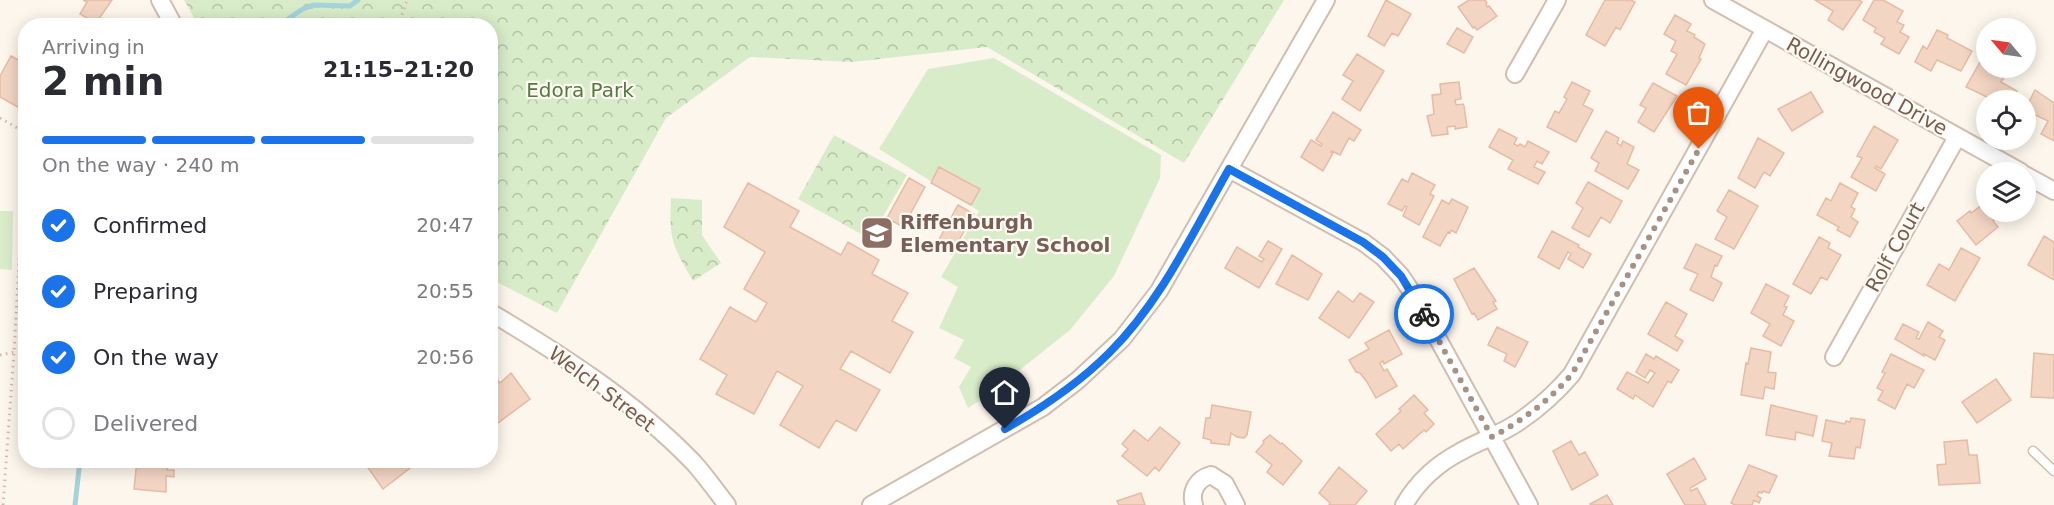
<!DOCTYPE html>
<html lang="en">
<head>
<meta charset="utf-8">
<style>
	:root { --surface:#fff; --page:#f2f2f3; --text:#2b2b33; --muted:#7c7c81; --line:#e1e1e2; --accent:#1a73e8 }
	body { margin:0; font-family:"DejaVu Sans",sans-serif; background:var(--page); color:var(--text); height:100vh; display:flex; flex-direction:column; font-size:22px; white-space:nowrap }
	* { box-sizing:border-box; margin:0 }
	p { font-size:20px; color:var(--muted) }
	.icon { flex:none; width:33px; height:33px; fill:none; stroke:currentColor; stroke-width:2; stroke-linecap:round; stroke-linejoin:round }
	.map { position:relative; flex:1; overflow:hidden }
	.panel { position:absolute; left:18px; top:18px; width:480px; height:450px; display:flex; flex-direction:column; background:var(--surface); border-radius:24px; box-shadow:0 3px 15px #0003 }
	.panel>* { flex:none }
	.needle { width:39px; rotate:299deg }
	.tools { position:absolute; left:1976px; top:18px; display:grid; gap:12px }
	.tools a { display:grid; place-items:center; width:60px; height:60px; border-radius:50%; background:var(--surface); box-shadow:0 3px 15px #0003; font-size:30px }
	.pin { position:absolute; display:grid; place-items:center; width:51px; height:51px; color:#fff; margin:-62px -26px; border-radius:50% 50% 50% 0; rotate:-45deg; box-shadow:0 0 6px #0007 }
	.pin .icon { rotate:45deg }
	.courier { position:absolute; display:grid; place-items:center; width:60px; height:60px; margin:-30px; border:4px solid #1a73e8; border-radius:50%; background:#fff; color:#222; box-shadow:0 2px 8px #0007 }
	.headline em { font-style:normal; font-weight:600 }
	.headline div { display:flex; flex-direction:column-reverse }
	.headline { display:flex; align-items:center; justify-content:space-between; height:102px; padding:0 24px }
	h1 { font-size:39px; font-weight:600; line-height:45px }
	.bar { display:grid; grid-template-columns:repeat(4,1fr); gap:9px 6px; align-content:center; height:72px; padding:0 24px }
	.bar i { height:8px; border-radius:4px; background:var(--line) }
	.bar .active { background:var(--accent) }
	.bar p { grid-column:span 4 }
	ol { padding:0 24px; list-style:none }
	li { display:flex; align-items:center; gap:18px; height:66px }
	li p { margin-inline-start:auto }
	li .icon { padding:6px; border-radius:50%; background:var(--accent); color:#fff; stroke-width:4 }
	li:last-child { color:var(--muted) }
	li i { width:33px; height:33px; border:3px solid var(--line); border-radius:50% }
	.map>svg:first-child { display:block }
	.green { fill:#d8ecc9 }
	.park { fill:url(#park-crowns) }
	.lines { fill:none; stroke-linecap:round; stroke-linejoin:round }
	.stream { stroke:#a5d3da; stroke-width:5 }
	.building { fill:#f3d5c3; stroke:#e6bba3; stroke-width:1.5 }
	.lane-casing { stroke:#d1beb0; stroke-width:11 }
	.street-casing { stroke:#d1beb0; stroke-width:20 }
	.path { stroke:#d9b8a5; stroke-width:3; stroke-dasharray:1.5 4.5; stroke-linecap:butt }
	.lane { stroke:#fff; stroke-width:8 }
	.street { stroke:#fff; stroke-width:16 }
	.done { stroke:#a89285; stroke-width:6; stroke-dasharray:0 10.8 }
	.route { stroke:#1a73e8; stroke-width:8 }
	.labels { text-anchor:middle; stroke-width:4.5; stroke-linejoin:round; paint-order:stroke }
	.street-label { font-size:20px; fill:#7a5c4d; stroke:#fffaf3 }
	.park-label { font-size:20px; fill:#537a41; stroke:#fffaf3 }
	.education-label { font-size:20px; font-weight:bold; fill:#785e54; stroke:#fffaf3; text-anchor:start }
</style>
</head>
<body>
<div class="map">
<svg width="2054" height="505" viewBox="0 0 2054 505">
	<defs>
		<pattern id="park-crowns" width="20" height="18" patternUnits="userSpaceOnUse" patternTransform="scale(1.5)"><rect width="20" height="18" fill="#d8ecc9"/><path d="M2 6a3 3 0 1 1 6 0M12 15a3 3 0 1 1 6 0" fill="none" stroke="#b4c2a5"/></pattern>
	</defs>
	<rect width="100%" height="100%" fill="#fdf6ec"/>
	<!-- green -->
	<path class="green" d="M994,58L1161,155L1160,178L1114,276L1070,330L987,396L968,408L959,387L971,367L954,358L964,340L939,328L958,287L941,277L979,211L879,149L928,69Z
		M0,211H13L12,270L0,269Z"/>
	<!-- park -->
	<path class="park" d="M184,0H1284L1184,163L987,47L852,62L750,57L666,118L557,313L491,279L490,26L198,25Z
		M834,135L907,175L870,239L798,199Z
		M671,198L702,200V235L721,263L693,281C672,245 669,240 671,198Z"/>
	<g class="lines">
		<!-- stream -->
		<path class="stream" d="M278,26L301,10L313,5L350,6L358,0
			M75,505L80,460"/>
	</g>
	<!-- building -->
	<path class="building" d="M83,0H112L94,26L87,22L89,19L80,14L87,2Z
		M1386,0L1411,14L1398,36L1392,33L1384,46L1368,36Z
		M1469,0H1485L1487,3L1486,4L1487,7L1489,6L1497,16L1477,30L1475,27L1473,28L1458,7Z
		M1605,0H1631L1635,2L1620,30L1616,27L1605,46L1586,35Z
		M1815,0H1859L1862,2L1843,30L1828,20L1833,11Z
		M1874,0H1883L1903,11L1897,22L1904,25L1900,32L1909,37L1899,54L1881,44L1885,38L1874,32L1876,28L1863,20Z
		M1675,15L1691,24L1687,31L1695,35L1694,37L1705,44L1699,58L1701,59L1686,85L1666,74L1677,54L1671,51L1676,41L1664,34Z
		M420,21L438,24V26H419Z
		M1457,28L1473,37L1464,53L1447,44Z
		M1937,30L1948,35L1947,38L1972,51L1961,71L1937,60L1931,71L1915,62L1923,46L1927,49Z
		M1357,54L1384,71L1360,111L1342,99L1353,81L1343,75Z
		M11,56L26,64V106L23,110L0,97V76Z
		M1980,62L1986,65V68H1991L2005,76L2001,82L2017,91L2012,100H1993L1966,87Z
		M1459,82L1461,99L1455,100L1456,105L1463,104L1464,106L1467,127L1455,129V126L1447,127L1448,134L1432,136L1427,116L1434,114L1432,95L1441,94L1440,84Z
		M1572,82L1590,91L1583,105L1593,110L1576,142L1547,127L1555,111L1559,113L1562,108L1567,99L1564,97Z
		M1653,83L1677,96L1654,132L1638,122L1646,108L1640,105Z
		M2035,90L2054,103V141L2041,134L2048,121L2025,110Z
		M1811,92L1823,112L1792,131L1778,109Z
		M1333,112L1361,130L1354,141L1349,138L1340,155L1332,151L1331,152L1333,153L1323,171L1301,157L1311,140L1321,146L1322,144L1316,140Z
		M1874,126L1898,140L1881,169L1876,166L1875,168L1885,174L1876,191L1851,177L1862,158L1857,156Z
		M1499,129L1517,138L1514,144L1518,146L1520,144L1525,147L1528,141L1549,152L1542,164L1537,161L1534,167L1545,172L1538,184L1508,169L1513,160L1489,147Z
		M1606,131L1619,138L1617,143L1621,146L1623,141L1634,147L1627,164L1639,170L1628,189L1595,171L1599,163L1591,158Z
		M1758,138L1784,153L1770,176L1764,172L1755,188L1738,178Z
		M939,167L980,189L971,205L931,183Z
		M1412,173L1435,185L1430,194L1434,196L1419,225L1403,216L1407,207L1405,206L1402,211L1388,204L1402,179L1408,182Z
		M909,178L925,187L903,227L887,218Z
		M1588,182L1622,201L1610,223L1601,217L1589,237L1572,228L1583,208L1576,203Z
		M748,183L799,211L790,227L841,255L848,242L879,260L872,274L908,293L892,321L913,332L890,373L851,351L840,369L880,390L856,431L836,420L819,448L780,425L803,386L777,371L754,414L716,394L727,375L700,359L730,307L756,322L767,303L744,289L765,252L724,227Z
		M1840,183L1858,193L1851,207L1855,209L1851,217L1858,222L1850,237L1837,230L1839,227L1817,215L1826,198L1831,201Z
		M1729,190L1758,206L1734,249L1715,239L1727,217L1717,211Z
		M1452,199L1468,207L1456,233L1451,230L1450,233L1448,232L1440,246L1423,237L1442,200L1449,204Z
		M1986,202V212H2005L1993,221L1998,227L1976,245L1957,221L1970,211L1971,213Z
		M958,205L974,214L951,254L936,245Z
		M1552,231L1579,245L1578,247L1591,254L1583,268L1568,259L1571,254L1568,252L1559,269L1538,257Z
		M2044,236L2054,242V280L2028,265Z
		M1819,237L1830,243L1828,248L1841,255L1827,280L1821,277L1811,294L1793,284Z
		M1268,241L1282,249L1259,288L1225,268L1237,247L1262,262L1264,259L1259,256Z
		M1696,244L1722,256L1717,266L1715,265L1711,277L1722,283L1713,301L1690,290L1698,274L1684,268Z
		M1961,248L1980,258L1955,301L1927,285L1939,264L1949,270Z
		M1292,255L1322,274L1308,300L1276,284Z
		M1474,268L1496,301L1493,302L1497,309L1478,320L1474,313L1472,314L1454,279Z
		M1766,284L1789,296L1784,306L1787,307L1783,315L1794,321L1781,346L1763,336L1770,324L1751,313Z
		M1338,291L1353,302L1360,293L1374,302L1349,338L1319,318Z
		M1666,302L1687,314L1675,336L1683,341L1677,351L1648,334Z
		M1928,322L1943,331L1939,337L1945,340L1935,360L1924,354V356L1895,339L1903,324L1919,332L1916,338L1919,339Z
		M1497,327L1528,342L1515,367L1504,361L1507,354L1488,345Z
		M1389,330L1402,354L1384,364L1383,361L1380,363L1384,371L1387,369L1397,386L1376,398L1367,382L1360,373L1356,372L1349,360L1369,349L1365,343Z
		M1751,348L1771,352L1768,372L1776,373L1774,389L1765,387L1763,399L1741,395L1746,363L1748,364Z
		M2034,353L2054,355V398L2031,397Z
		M1646,354L1654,359L1656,356L1679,370L1671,383L1668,381L1653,407L1635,395L1633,399L1617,389L1627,372L1648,383L1655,373L1650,370L1645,378L1636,372Z
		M1891,354L1924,370L1914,388L1907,384L1895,409L1878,400L1883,391L1877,388L1885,373L1882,372Z
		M511,373L530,399L498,423L495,419L490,422V391L495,387L490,381L495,377L500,383Z
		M1996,379L2011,400L1977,423L1962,402Z
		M1414,395L1428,410L1424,413L1434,424L1426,432L1424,430L1403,449L1399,444L1391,451L1376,434L1401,411L1399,409Z
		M1212,405L1251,412L1247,435L1244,438L1237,437L1231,433L1229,445L1211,443V440L1203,438L1206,418H1210Z
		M1771,405L1817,416L1813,436L1796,432L1795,440L1766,435Z
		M1851,418L1865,420L1860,448L1856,447L1854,459L1829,456L1832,443L1822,441L1826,420L1845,424L1846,421L1850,422Z
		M1160,427L1180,443L1159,471L1155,467L1147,476L1122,456L1128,449L1122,444L1134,430L1148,441Z
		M1270,435L1281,444L1282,443L1302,461L1283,485L1267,472L1272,465L1256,452L1264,443L1263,441Z
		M1967,440L1969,455H1977L1980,483L1939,485L1937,465L1946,464L1944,442Z
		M1571,441L1579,455L1585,452L1598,475L1572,490L1553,451Z
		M1694,458L1706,479L1690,488L1691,491L1697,488L1706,505H1685L1667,474Z
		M137,460H169L167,470H174V477L166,476V492L134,489Z
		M366,460H413L412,462L414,465L383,489L364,462Z
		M1749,465L1777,476L1769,493L1763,491L1762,493L1759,492L1757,496L1761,498L1759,503L1754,500L1752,505H1735L1731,503Z
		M1339,467L1367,491L1355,505H1329L1330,503L1319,493Z
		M1141,493L1145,505H1119L1117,501Z
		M1607,495L1613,505H1591L1590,504Z"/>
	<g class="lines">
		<defs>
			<path id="lane" d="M2033,451L2054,471"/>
			<path id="street" d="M160,0L174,26
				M1713,0L2021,172
				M1515,74L1557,0
				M1229,169L1363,242L1383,257L1401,276L1415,297L1529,505
				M2025,175L2054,191
				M490,312C562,355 634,401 693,462C705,475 716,491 727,505
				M1834,357L1957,137
				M871,505L1043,407L1078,380L1122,339L1159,291L1326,0
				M1194,505C1190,491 1197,479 1211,475L1225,484L1236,505
				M1404,505C1417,483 1437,464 1460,452C1479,441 1499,435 1517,423C1538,409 1556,393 1572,374L1765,29"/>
		</defs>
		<!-- lane casing -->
		<use href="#lane" class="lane-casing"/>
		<!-- street casing -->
		<use href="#street" class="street-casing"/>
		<!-- path -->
		<path class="path" d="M398,26L407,0
			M0,118L26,133
			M0,355L14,352
			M3,505L14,352L26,137"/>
		<!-- lane -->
		<use href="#lane" class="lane"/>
		<!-- street -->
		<use href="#street" class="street"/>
	</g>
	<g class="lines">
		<!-- done -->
		<path class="done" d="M1424,314L1492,437C1523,420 1549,401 1572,374L1699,149"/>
		<!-- route -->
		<path class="route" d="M1005,429C1042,408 1078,384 1109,353C1161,302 1193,232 1229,169L1363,242L1383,257L1401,276L1424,314"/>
	</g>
	<!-- icons -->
	<defs>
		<symbol id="school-square" viewBox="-11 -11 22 22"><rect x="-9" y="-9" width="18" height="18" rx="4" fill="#8d6e63" stroke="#fffaf3"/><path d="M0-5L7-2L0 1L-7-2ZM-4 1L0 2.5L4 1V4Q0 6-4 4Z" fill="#fff"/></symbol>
	</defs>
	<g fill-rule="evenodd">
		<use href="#school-square" x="858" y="214" width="38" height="38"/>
	</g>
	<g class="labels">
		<!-- street labels -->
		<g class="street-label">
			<text transform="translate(1867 86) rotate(29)" y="7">Rollingwood Drive</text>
			<text transform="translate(1895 247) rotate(-61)" y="7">Rolf Court</text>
			<text transform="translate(602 389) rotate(37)" y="7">Welch Street</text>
		</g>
		<!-- park labels -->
		<g class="park-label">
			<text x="580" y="97">Edora Park</text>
		</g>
		<!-- education labels -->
		<g class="education-label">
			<text x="900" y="229">Riffenburgh<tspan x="900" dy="23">Elementary School</tspan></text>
		</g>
	</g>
</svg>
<div class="tools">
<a><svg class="needle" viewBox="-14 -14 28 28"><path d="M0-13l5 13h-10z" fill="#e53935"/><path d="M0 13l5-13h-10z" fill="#7c7c81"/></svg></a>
<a><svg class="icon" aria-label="locate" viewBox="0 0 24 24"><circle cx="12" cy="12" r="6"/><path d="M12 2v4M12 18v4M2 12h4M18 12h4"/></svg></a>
<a><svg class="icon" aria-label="layers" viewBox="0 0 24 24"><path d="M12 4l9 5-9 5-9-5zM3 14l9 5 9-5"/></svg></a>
</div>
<div class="pin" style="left:1699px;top:149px;background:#ea580c"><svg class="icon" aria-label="bag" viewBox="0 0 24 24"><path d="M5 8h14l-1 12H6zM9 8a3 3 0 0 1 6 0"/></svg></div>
<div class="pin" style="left:1005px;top:429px;background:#1f2937"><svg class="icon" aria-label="home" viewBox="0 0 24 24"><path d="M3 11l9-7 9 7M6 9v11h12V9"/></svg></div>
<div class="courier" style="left:1424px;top:314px"><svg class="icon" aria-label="bike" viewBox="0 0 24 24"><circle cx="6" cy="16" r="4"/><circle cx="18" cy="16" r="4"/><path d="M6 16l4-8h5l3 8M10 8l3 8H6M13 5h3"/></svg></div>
<section class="panel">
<div class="headline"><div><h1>2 min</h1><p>Arriving in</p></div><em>21:15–21:20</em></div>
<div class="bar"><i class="active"></i><i class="active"></i><i class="active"></i><i></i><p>On the way · 240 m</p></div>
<ol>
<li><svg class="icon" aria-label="check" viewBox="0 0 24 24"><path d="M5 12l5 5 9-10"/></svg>Confirmed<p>20:47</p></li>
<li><svg class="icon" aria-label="check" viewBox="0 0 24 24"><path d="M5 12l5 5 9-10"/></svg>Preparing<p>20:55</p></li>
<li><svg class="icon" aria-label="check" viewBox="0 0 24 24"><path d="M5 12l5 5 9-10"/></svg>On the way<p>20:56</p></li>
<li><i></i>Delivered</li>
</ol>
</section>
</div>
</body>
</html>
